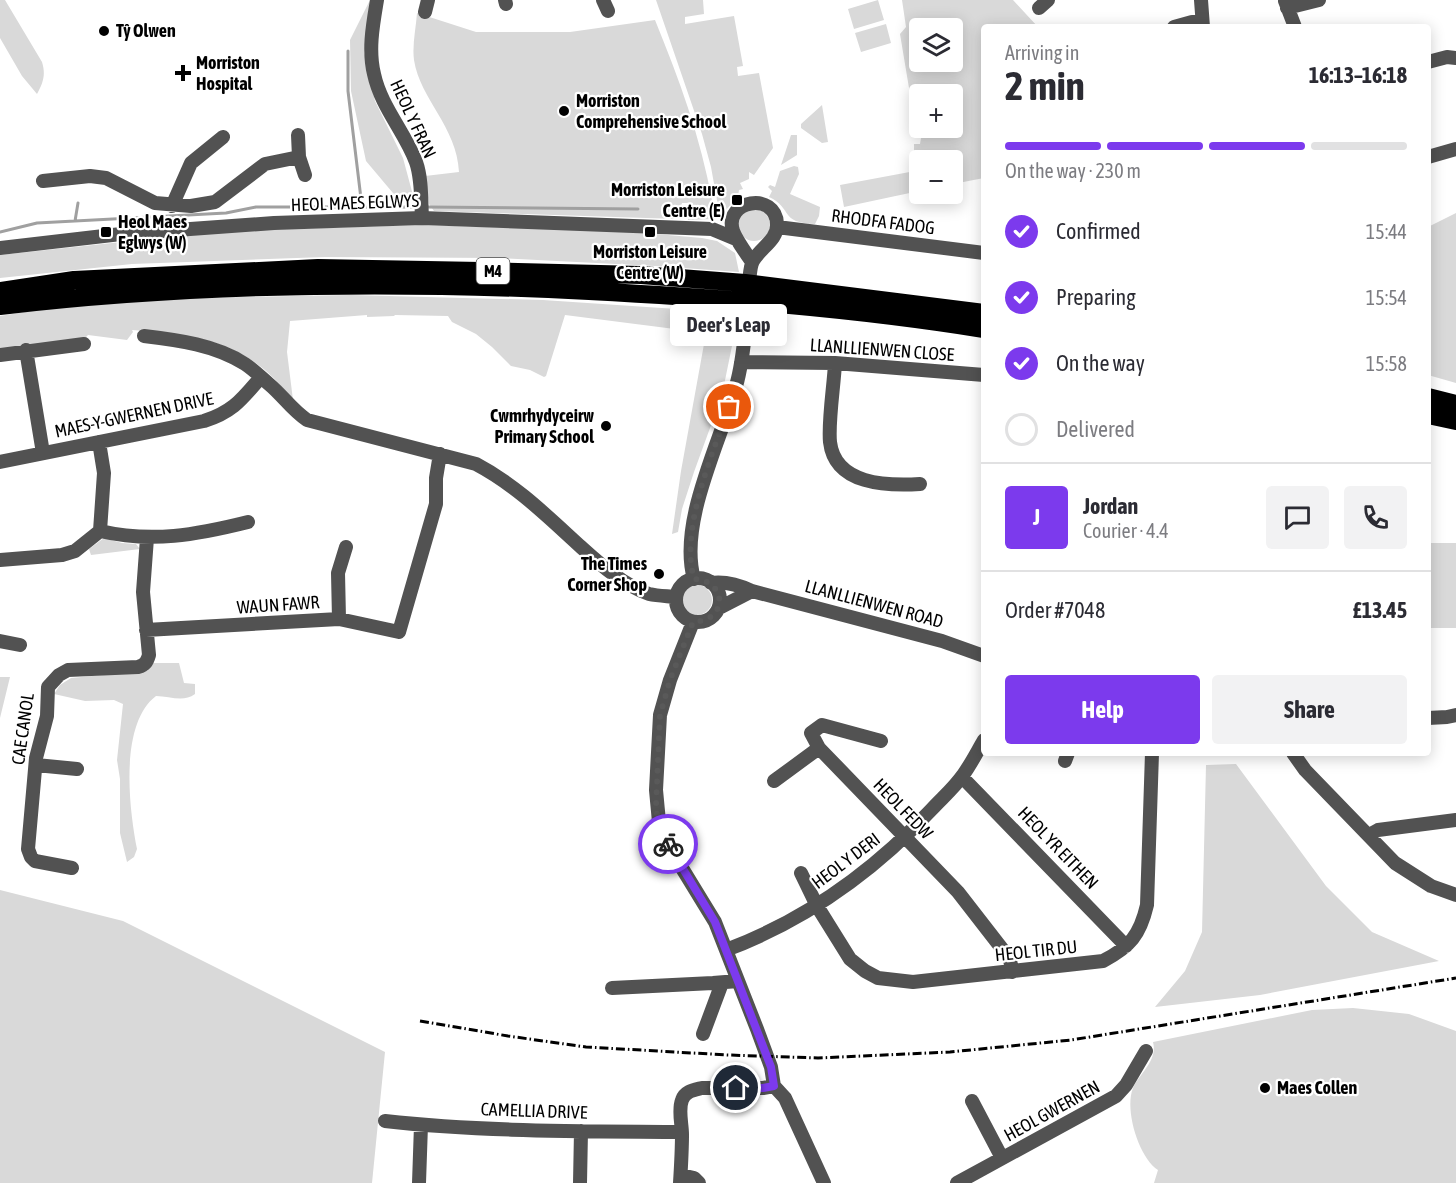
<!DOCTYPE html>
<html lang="en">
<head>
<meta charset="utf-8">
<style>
	:root { --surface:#fff; --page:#f2f2f3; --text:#2b2b33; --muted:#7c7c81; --line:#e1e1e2; --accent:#7c3aed }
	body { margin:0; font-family:"Asap Condensed",sans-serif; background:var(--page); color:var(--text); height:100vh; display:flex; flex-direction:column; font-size:22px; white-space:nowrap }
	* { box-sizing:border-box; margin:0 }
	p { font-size:20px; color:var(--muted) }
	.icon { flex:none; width:33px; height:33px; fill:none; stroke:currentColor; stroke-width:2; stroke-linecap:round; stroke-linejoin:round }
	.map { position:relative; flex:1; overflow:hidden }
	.details { position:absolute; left:981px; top:24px; width:450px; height:732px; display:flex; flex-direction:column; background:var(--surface); border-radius:6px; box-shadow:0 3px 15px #0003 }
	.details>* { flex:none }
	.tools { position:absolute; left:909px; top:18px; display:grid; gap:12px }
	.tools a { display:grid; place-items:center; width:54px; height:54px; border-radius:6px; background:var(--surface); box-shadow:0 3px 15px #0003; font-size:30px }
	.pin { position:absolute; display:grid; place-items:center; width:51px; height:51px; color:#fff; margin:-26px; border:3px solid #fff; border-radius:50%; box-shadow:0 2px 6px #0007 }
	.courier { position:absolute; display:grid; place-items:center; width:60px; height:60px; margin:-30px; border:4px solid #7c3aed; border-radius:50%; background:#fff; color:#222; box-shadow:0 2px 8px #0007 }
	.bubble { position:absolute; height:42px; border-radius:6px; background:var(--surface); box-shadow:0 3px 15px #0003; font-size:20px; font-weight:700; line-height:42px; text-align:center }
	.headline em { font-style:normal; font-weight:700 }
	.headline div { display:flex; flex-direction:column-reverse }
	.headline { display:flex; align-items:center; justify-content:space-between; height:102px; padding:0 24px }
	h1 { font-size:39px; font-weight:700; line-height:45px }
	.bar { display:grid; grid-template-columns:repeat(4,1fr); gap:9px 6px; align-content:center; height:72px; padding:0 24px }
	.bar i { height:8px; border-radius:4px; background:var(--line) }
	.bar .current { background:var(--accent) }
	.bar p { grid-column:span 4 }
	.line { display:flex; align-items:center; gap:15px; padding:0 24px; border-top:2px solid var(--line) }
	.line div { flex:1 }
	.round { display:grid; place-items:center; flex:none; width:63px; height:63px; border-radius:6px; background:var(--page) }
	ol { padding:0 24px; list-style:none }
	li { display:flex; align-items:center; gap:18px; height:66px }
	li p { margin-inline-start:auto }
	li .icon { padding:6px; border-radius:50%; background:var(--accent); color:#fff; stroke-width:4 }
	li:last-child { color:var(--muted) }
	li i { width:33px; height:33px; border:3px solid var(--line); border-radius:50% }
	.action { display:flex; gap:12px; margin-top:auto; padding:12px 24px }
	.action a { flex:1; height:69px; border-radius:6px; background:var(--accent); color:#fff; font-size:24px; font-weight:700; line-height:69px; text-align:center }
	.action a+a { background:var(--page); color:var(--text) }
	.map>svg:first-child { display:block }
	.green { fill:#d9d9d9; fill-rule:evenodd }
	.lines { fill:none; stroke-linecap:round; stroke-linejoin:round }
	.stream { stroke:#a0a0a0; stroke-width:3 }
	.minor { stroke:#525252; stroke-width:14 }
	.highway { stroke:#000; stroke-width:18 }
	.rail { stroke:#000; stroke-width:3; stroke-dasharray:9 3 1.5 3; stroke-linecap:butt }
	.done { stroke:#595959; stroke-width:6; stroke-dasharray:0 10.8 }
	.route { stroke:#7c3aed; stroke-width:8 }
	.poi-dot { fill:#000; stroke:#fff; stroke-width:2 }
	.labels { text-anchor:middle; stroke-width:4.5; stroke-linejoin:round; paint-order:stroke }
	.shield { fill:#fff; stroke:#4c4c4c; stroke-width:1.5 }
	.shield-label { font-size:16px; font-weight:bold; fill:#000 }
	.poi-label { font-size:18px; font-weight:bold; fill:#000; stroke:#fff; text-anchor:start }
	.street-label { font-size:18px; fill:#000; stroke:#fff }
</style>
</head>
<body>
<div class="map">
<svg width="1456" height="1183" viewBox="0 0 1456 1183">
	<rect width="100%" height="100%" fill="#fff"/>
	<!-- green -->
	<path class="green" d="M0,0H5L42,62C46,75 43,83 37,94L22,76L0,38Z
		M370,0L364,53L375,101L403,158L414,199H398L366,161L351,91L350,40Z
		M656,0H703L704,14L685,17V24L734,16L743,66L737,67L738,76L759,73L773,148L754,175L749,172V179L740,183L743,189L739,190L738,196L720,217L711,167L702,134Z
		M878,0L884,20L854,29L848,9Z
		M902,0H1013L1038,27H984V178L953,184L952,160H920L922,155H914V144H920L921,138H929L930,128H952V94H920L919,111L913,112L900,34L906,27ZM920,28H952V62H920Z
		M417,13L476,32H570L655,20C679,79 701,138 712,201H714L715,219L688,220V203H682L677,219L434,211L429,204L425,176L459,172C457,127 420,99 414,60C412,45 416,28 417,13Z
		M886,24L891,43L861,52L855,33Z
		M822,105L828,142L822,143L801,128V124Z
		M791,135H797V155L781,165Z
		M919,162V191L844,207L840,185L915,171Z
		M794,166L798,167L799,174L790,194L820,207L819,216L815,224C779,223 793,208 769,197L772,191L768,187L770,185L775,187L780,171Z
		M738 225a16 16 0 1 1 32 0a16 16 0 1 1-32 0Z
		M1456,213V383L1428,375V227Z
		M422,225L622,231L702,238L717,241L735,253L739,272L655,266L498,258L325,257L132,264L0,278V255L224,231Z
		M351,295L543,300L736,313L733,341L722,395L694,472L682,509L678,532L672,534L681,471L706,333L565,315L546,376L544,377L530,370L511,366L492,347L476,334L452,322L448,316L395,315L394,316L367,317V315L290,321L287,352L293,400C249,342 201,335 132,330L133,332L127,340L88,335L85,338L0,351V316L69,305L190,298Z
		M104,538L122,543L136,544L140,549L91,555L89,549Z
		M1428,543H1456V628H1428Z
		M682 600a15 15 0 1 1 30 0a15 15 0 1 1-30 0Z
		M153,663H179L184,683L195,684V694C183,703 170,696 156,696C119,724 129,809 137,849L134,857L127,862L120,833V779L117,760L123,704L114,700L85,701L54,694L60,685L71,678L147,671Z
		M0,677H10L0,718Z
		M1236,764L1326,886L1372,932L1439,961L1260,995L1155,1007L1185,971L1202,932L1206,765Z
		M0,890L123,921L385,1052L372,1183H0Z
		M1353,1008L1409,1014L1456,1031V1183H1154L1158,1170C1139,1158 1124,1110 1133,1088C1140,1073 1158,1060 1153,1042L1312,1010Z"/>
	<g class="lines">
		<!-- stream -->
		<path class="stream" d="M348,51V91L362,207
			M426,207L638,209
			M75,221L78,203
			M0,232L37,223L226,213L256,207H416"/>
		<!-- minor -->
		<path class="minor" d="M377,0C373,24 368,50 374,74C381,107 405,132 416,162C422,179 421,200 422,218
			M505,0L506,4
			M603,0L608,11
			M1201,0L1203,27
			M1285,1L1295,27
			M1039,8L1048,0
			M1287,8L1319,0
			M425,12L428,0
			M1174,27L1192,22H1202
			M1428,62L1447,57L1456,58
			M298,135L299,157L305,175
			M1428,157L1456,149
			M43,181L90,176L106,178L155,203L191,206L215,202L265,164L299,157
			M172,206L191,163L223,137
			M777,227L984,253
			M0,248L121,234L274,223L422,218L712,229L736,239
			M144,336C178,340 216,345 245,364C254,370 262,378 270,385C283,396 292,410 307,420L476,464C516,485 548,517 581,547C601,565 623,585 649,594C658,596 667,596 676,597
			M26,350L43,453
			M0,355L84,344
			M741,362L835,363L984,375
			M835,363C834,385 828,421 830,442C835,485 887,486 920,484
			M0,462L204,421C233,412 242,399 261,377
			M100,531C152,543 196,535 248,522
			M0,560L62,555L75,551L100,531L104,473L99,442
			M676 600a22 22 0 1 1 44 0a22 22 0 1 1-44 0Z
			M694,579C678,522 721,441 736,386C742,366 744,344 746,324C748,311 748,269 753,261C760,248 778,240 777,224C776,191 723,200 733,231C736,240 746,253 752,262
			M711,583C725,581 739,585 752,591L942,641L984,656
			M719,608L752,591
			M339,619L399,632L436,504V478L440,454
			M693,622L670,680L660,715L656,790L659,822L663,837L715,922L757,1029L771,1067L774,1086
			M146,630L339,619L338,573L346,547
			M0,641L20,645
			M1428,718L1447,717L1456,715
			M881,741L822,725L811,733L819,748L958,892L1010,959L1012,972
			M1293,753L1305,770L1395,863L1431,886L1456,895
			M1065,761L1068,753
			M36,765L77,769
			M962,777L1126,946
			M774,781L819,748
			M1369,835L1378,830L1456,820
			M72,868L35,861L31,857L28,849L36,758L47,716L48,687L59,675L68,670L138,667C145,665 147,662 149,655L143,592L147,538
			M801,873L817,906L850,959L865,971L878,978L913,982L1103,961C1130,947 1140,935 1147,905L1152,753
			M726,950C806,920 874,871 932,809C942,798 954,788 963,775C971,764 977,752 984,740
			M612,988L713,983L738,981
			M703,1034L722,983
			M774,1086L785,1098L824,1183
			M972,1101L1002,1158
			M385,1121C483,1132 583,1131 682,1132
			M681,1175L694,1178L699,1183
			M419,1183L421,1125
			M580,1183L581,1131
			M680,1183C681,1167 682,1150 682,1134C682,1124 678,1110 682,1100C685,1091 694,1090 702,1088H763L774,1086
			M957,1183L1116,1096L1126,1085L1146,1051"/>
		<!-- highway -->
		<path class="highway" d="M0,291L74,280L318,268L481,271L641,275L745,283L984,313
			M0,306C196,283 392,281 589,291C721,298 853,308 984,329
			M1428,397L1456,404
			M1428,415L1456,421"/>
		<!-- rail -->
		<path class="rail" d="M420,1021L508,1036L586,1047L728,1055L818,1058L950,1052L1071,1040L1456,978"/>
	</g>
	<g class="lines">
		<!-- done -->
		<path class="done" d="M668,844L658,822L656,806L660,715L670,680L693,622C728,621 728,581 694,579C680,529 712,455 729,407"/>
		<!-- route -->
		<path class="route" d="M668,844L715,922L771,1067L774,1086L763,1088H736"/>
	</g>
	<!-- markers -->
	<g class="poi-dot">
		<circle cx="104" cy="31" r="6"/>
		<path d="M180 64h6v6h6v6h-6v6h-6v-6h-6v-6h6z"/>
		<circle cx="564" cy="111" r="6"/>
		<rect x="731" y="194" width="12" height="12" rx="3"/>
		<rect x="100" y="226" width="12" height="12" rx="3"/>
		<rect x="644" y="226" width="12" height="12" rx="3"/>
		<circle cx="606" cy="426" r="6"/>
		<circle cx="659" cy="574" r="6"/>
		<circle cx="1265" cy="1088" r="6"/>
	</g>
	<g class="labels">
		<!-- shield labels -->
		<rect class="shield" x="476.5" y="258" width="33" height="26" rx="4.5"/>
		<g class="shield-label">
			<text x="493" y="277">M4</text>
		</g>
		<!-- poi labels -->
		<g class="poi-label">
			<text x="116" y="37">Tŷ Olwen</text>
			<text x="196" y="69">Morriston<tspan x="196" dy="21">Hospital</tspan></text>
			<text x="576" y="107">Morriston<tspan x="576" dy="21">Comprehensive School</tspan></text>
			<text x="725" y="196" text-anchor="end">Morriston Leisure<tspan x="725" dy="21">Centre (E)</tspan></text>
			<text x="118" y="228">Heol Maes<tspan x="118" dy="21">Eglwys (W)</tspan></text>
			<text x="650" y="258" text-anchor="middle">Morriston Leisure<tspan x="650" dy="21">Centre (W)</tspan></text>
			<text x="594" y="422" text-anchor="end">Cwmrhydyceirw<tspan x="594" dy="21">Primary School</tspan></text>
			<text x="647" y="570" text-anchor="end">The Times<tspan x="647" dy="21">Corner Shop</tspan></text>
			<text x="1277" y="1094">Maes Collen</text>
		</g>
		<!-- street labels -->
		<g class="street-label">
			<text transform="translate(413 119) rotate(65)" y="6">HEOL Y FRAN</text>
			<text transform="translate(355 203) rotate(-2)" y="6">HEOL MAES EGLWYS</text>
			<text transform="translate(883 222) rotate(7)" y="6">RHODFA FADOG</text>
			<text transform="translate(882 350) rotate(4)" y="6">LLANLLIENWEN CLOSE</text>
			<text transform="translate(134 415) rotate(-12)" y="6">MAES-Y-GWERNEN DRIVE</text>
			<text transform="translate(874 604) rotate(15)" y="6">LLANLLIENWEN ROAD</text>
			<text transform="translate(278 605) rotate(-4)" y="6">WAUN FAWR</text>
			<text transform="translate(23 729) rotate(-82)" y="6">CAE CANOL</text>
			<text transform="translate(903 809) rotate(46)" y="6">HEOL FEDW</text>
			<text transform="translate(1058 848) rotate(46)" y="6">HEOL YR EITHEN</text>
			<text transform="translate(846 861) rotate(-37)" y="6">HEOL Y DERI</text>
			<text transform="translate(1036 951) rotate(-6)" y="6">HEOL TIR DU</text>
			<text transform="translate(534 1111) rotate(2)" y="6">CAMELLIA DRIVE</text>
			<text transform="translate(1052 1111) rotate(-29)" y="6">HEOL GWERNEN</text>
		</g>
	</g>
</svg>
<div class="tools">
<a><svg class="icon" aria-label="layers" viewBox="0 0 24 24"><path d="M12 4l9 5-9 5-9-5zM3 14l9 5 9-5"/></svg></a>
<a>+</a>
<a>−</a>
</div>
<div class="pin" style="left:729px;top:407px;background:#ea580c"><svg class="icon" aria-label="bag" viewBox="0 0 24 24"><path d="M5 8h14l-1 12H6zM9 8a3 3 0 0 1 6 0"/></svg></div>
<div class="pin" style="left:736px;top:1088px;background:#1f2937"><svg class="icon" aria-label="home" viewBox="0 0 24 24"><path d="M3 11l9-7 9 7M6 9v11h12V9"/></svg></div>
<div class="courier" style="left:668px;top:844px"><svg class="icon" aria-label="bike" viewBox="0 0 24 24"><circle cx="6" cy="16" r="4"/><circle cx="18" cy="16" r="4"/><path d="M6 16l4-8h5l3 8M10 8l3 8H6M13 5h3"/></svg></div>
<div class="bubble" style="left:670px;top:304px;width:117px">Deer's Leap</div>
<section class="details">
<div class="headline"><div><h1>2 min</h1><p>Arriving in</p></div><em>16:13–16:18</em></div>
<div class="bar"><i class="current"></i><i class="current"></i><i class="current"></i><i></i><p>On the way · 230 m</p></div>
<ol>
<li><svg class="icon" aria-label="check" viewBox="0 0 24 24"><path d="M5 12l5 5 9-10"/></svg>Confirmed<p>15:44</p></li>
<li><svg class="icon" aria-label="check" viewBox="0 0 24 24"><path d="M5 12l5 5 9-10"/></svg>Preparing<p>15:54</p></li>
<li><svg class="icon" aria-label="check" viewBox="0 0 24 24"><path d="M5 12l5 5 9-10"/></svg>On the way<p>15:58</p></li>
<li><i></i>Delivered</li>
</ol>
<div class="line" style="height:108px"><b class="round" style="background:var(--accent);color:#fff">J</b><div><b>Jordan</b><p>Courier · 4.4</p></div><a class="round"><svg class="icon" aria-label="chat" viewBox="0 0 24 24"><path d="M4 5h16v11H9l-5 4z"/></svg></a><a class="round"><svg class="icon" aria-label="phone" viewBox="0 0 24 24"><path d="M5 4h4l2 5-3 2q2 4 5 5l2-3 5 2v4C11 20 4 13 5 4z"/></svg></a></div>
<div class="line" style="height:78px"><div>Order #7048</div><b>£13.45</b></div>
<div class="action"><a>Help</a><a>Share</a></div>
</section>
</div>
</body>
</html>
